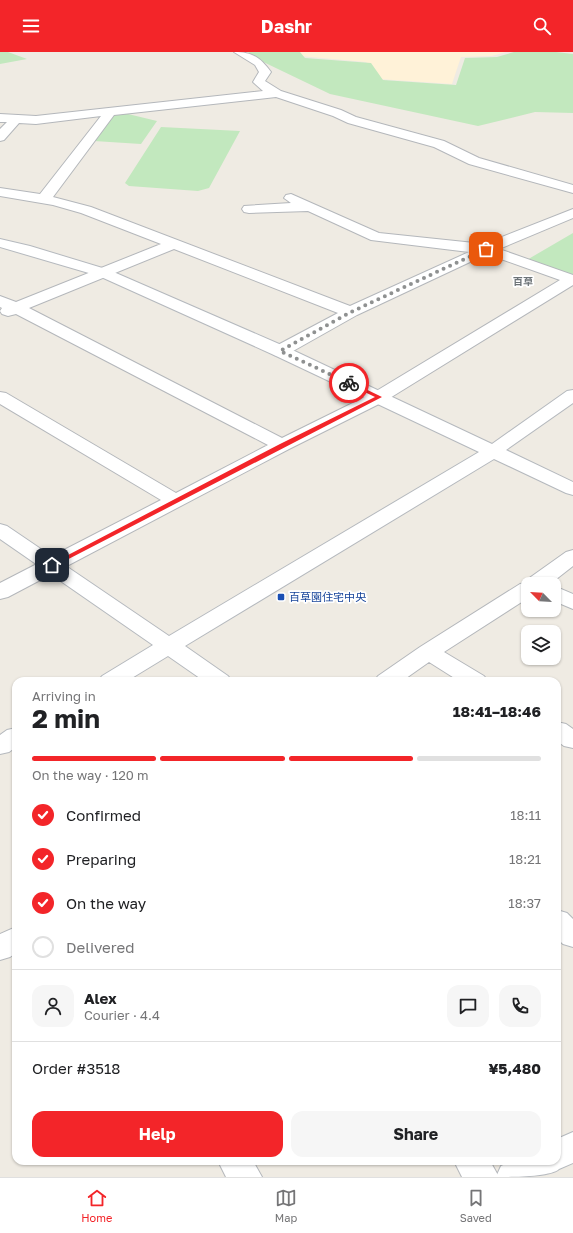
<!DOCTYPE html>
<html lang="en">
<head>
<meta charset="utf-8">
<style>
	:root { --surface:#fff; --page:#f6f6f6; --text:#202124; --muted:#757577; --line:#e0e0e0; --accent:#f32529 }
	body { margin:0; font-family:"Golos Text","Noto Sans JP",sans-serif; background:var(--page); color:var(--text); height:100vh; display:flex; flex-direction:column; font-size:15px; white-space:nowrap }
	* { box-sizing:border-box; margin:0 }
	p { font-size:13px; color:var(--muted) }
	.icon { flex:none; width:22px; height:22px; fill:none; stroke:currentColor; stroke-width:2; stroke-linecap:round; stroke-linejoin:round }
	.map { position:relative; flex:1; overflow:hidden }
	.drawer { position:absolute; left:12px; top:625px; width:549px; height:488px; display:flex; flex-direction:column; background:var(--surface); border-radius:12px; box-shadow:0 1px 3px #0004 }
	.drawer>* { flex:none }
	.needle { width:26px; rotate:294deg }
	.tools { position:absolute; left:521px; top:525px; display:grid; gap:8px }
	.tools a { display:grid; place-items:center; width:40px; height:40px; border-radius:8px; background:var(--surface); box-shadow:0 1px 3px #0004; font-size:20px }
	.pin { position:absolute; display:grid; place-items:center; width:34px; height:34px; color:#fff; margin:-17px; border-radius:8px; box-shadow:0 2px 6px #0006 }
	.courier { position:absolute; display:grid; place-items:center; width:40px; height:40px; margin:-20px; border:3px solid #f32529; border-radius:50%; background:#fff; color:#222; box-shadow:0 1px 5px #0007 }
	.overview em { font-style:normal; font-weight:700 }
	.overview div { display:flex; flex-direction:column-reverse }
	.overview { display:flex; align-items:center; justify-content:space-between; height:68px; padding:0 20px }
	h1 { font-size:26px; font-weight:700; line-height:30px }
	.bar { display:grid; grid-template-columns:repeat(4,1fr); gap:6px 4px; align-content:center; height:48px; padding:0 20px }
	.bar i { height:5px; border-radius:3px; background:var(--line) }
	.bar .active { background:var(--accent) }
	.bar p { grid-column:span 4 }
	.line { display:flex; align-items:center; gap:10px; padding:0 20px; border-top:1px solid var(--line) }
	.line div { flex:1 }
	.round { display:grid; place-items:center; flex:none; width:42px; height:42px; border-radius:12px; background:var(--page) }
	ol { padding:0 20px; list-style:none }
	li { display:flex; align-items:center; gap:12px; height:44px }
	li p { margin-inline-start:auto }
	li .icon { padding:4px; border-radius:50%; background:var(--accent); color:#fff; stroke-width:4 }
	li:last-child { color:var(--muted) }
	li i { width:22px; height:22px; border:2px solid var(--line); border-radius:50% }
	.action { display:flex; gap:8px; margin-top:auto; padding:8px 20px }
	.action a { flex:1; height:46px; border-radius:12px; background:var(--accent); color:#fff; font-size:16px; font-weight:700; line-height:46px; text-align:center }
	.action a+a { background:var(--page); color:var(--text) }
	header { display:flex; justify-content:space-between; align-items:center; height:52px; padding:0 20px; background:var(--accent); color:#fff; font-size:18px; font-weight:700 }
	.tab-bar { display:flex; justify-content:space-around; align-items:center; height:56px; border-top:1px solid var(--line); background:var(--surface); font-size:11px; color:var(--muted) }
	.tab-bar a { display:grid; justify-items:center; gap:2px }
	.tab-bar .active { color:var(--accent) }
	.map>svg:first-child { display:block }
	.commercial { fill:#fff2d8 }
	.green { fill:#c2e8be }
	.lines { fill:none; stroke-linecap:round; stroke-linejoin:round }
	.street-casing { stroke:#b4b7bb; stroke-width:2 }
	.secondary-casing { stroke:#b5b9be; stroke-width:2 }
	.street { fill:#fff; fill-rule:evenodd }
	.secondary { fill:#fff; fill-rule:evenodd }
	.route { fill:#f32529 }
	.done { stroke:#8f9191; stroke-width:4; stroke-dasharray:0 7.2 }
	.transit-dot { fill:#1a4fb4; stroke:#fff; stroke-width:1.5 }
	.labels { text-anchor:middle; stroke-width:3.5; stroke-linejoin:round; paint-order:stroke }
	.far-neighbourhood-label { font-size:10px; font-weight:bold; fill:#6c7377; stroke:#fff }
	.transit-label { font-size:11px; fill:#164399; stroke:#fff; text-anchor:start }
</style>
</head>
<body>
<header><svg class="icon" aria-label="menu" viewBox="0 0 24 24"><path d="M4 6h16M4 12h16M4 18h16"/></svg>Dashr<svg class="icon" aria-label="search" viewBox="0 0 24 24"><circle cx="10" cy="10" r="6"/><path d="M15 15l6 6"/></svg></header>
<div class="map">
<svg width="573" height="1125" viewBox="0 0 573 1125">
	<rect width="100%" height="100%" fill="#efebe3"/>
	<!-- commercial -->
	<path class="commercial" d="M256,0H506L492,4L461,5L452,32L379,27L366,10Z"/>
	<!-- green -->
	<path class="green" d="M0,0H8L27,7L0,12Z
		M248,0H300L305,6L371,11L383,28L456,33L465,6L497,5L514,0H556L573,2V61L535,60L478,74L330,42L253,5Z
		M118,62H128L157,69L141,92L94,89L112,64Z
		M161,75L240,79L209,136L198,139L129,134L125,131Z
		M573,181V226L525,209Z"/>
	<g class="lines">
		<defs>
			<path id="street" d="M234,0C252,0 260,5 271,20L265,29L281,39L341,58L356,65L444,89L479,106L573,133V141L469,112L434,95L348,71L333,64L276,45L114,63L53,145L91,155L350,254L469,200L371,188L308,159L249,161L244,160L242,157L244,154L291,151L284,146L286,143L291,142L379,181L484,192L573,157V166L499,197L573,223V233L385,349L289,397L8,545L0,547V531L161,448L0,352V340L6,341L176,441L268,393L16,262L8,264L2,262L0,259L2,256L0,255V244L16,250L161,192L81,161L53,153L0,144V136L40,142L101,64L36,72L19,71L4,88L0,89V77L7,70H0V62L36,64L263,39L253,30L259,20L255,13ZM174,197L338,261L274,295L272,299L274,303L280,304L286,303L357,263L487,202L560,228L373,341L282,386L29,256Z
				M573,498V514L550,532H528V546L444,600L484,624L488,629H459L429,610L402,629H374L378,624L420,595L520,532L526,531L528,527L566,500Z
				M554,534L573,542V557L554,549Z
				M557,670L566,672L573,677V696L564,694L557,689Z
				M16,875V901L10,905L0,908V882Z
				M218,1109H253L262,1125H226Z
				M454,1109H490L499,1125H462Z"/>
			<path id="secondary" d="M0,187L30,194L109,218L286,295L492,392L567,339L573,338V351L506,398L573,430V443L566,441L494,407L185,594L228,624L232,629H204L168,604L127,629H98L102,624L153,593L0,487V472L7,474L169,584L479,400L274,303L99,224L0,195Z
				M16,676V695L9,700L0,702V683L7,678Z
				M557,858L567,861L573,867V895L563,892L557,886Z
				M573,1080V1111L559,1117C551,1125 511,1125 496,1125L501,1114L512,1109H557V1087Z"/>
		</defs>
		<!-- street casing -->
		<use href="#street" class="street-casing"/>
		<!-- secondary casing -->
		<use href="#secondary" class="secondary-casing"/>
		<!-- street -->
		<use href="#street" class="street"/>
		<!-- secondary -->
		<use href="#secondary" class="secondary"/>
	</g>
	<!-- route -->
	<path class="route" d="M348,330H351L382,345L55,514L49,513L280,392L375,345L348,332Z"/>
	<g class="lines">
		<!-- done -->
		<path class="done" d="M349,331L280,299L351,260L486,197"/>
	</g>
	<!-- markers -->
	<rect class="transit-dot" x="277" y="541" width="8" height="8" rx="2"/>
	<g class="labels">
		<!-- far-neighbourhood labels -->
		<g class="far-neighbourhood-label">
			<text x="523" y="233">百草</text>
		</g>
		<!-- transit labels -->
		<g class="transit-label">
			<text x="289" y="549">百草園住宅中央</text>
		</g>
	</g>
</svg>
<div class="tools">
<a><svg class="needle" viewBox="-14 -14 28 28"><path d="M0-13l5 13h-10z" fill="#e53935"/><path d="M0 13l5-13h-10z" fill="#757577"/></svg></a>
<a><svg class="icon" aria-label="layers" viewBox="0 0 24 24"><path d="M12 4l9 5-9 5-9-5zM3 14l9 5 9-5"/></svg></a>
</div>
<div class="pin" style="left:486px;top:197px;background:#ea580c"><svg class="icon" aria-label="bag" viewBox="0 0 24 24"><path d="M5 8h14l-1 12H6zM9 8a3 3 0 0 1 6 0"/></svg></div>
<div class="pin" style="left:52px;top:513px;background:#1f2937"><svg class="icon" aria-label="home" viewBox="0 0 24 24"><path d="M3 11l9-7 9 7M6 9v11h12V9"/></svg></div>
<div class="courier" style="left:349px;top:331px"><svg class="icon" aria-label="bike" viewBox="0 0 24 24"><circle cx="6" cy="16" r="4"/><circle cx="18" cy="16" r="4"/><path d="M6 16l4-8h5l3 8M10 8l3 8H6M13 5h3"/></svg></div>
<section class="drawer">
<div class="overview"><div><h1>2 min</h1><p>Arriving in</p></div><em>18:41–18:46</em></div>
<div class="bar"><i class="active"></i><i class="active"></i><i class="active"></i><i></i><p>On the way · 120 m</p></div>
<ol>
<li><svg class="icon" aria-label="check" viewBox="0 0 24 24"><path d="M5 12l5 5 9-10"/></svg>Confirmed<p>18:11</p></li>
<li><svg class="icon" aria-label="check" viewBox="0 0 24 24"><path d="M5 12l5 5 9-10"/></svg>Preparing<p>18:21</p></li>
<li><svg class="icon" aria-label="check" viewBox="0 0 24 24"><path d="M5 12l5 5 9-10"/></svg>On the way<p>18:37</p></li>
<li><i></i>Delivered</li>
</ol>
<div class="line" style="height:72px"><a class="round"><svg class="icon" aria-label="person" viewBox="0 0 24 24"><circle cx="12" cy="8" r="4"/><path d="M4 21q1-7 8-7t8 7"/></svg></a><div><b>Alex</b><p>Courier · 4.4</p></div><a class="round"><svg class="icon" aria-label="chat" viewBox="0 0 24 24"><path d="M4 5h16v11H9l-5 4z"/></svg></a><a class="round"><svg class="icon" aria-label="phone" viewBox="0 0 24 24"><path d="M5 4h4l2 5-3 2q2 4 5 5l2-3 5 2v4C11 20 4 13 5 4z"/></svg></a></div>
<div class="line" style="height:52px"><div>Order #3518</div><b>¥5,480</b></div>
<div class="action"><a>Help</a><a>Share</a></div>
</section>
</div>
<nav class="tab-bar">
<a class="active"><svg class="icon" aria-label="home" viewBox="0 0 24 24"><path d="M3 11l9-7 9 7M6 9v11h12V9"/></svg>Home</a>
<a><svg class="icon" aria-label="map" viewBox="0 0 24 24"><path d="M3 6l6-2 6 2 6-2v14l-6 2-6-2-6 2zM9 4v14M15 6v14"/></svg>Map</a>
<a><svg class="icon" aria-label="saved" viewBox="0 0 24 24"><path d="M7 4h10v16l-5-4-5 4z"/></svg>Saved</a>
</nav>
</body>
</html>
